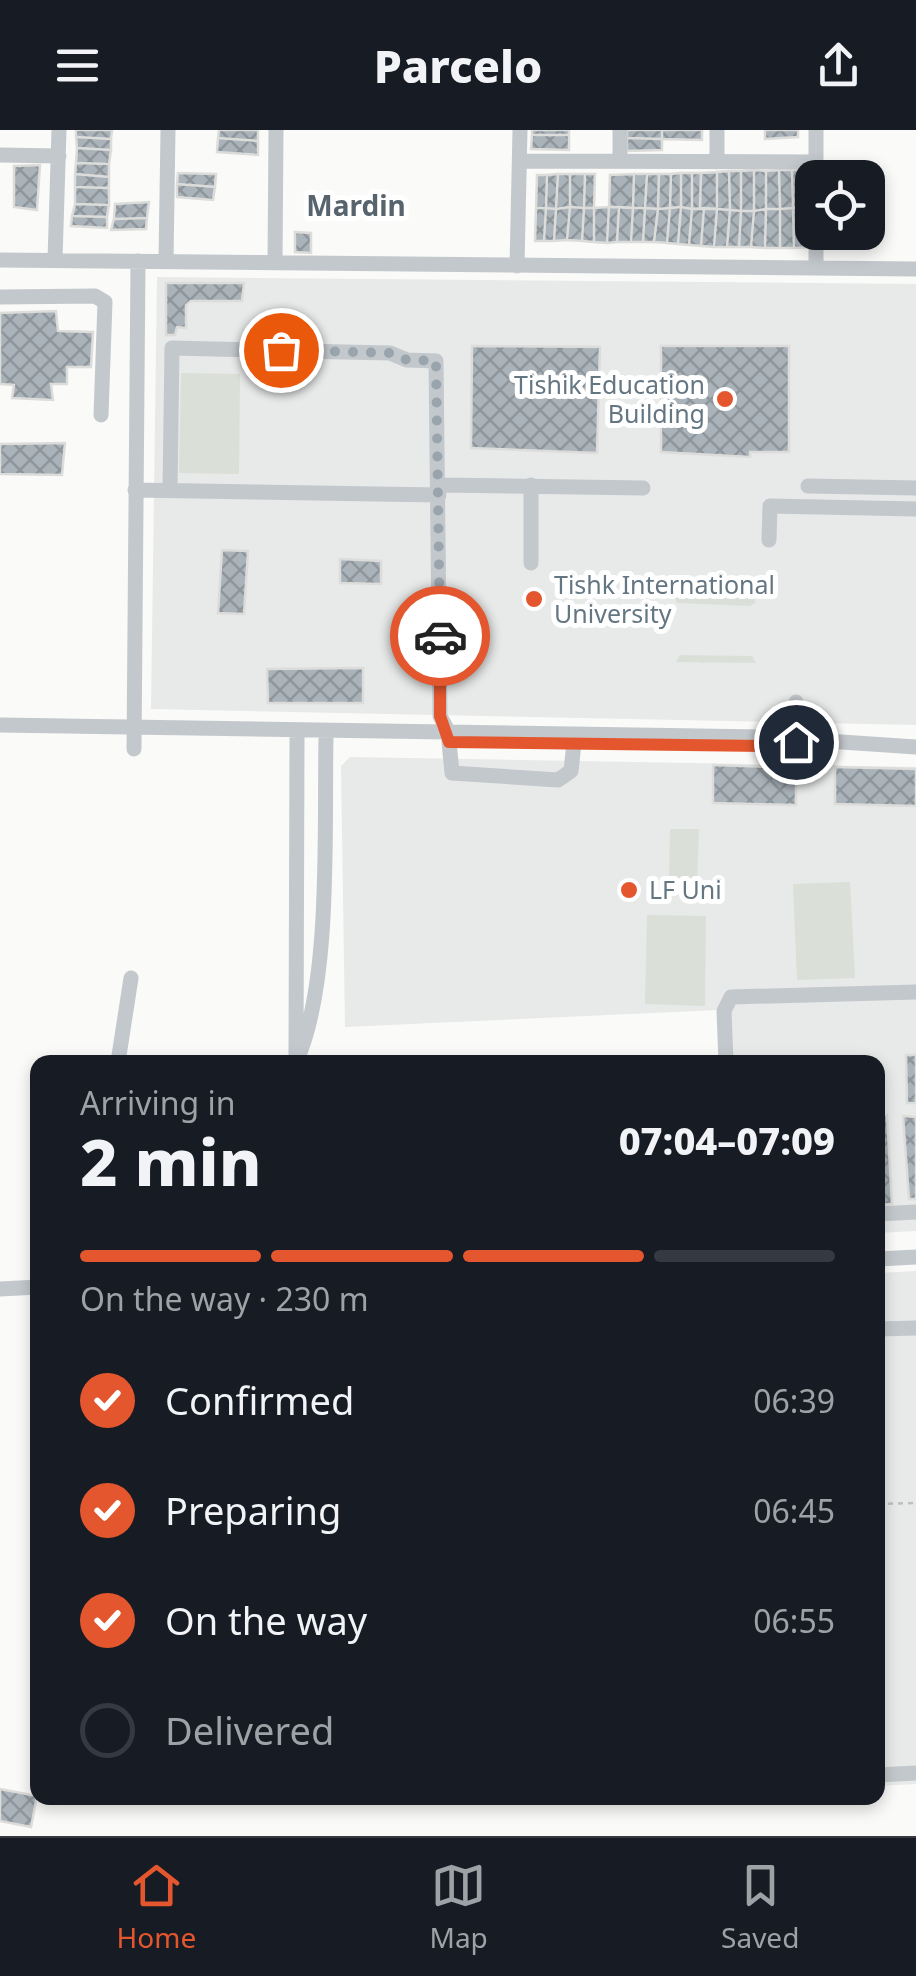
<!DOCTYPE html>
<html lang="en">
<head>
<meta charset="utf-8">
<style>
	:root { --surface:#171b24; --page:#242831; --text:#f1f3f6; --muted:#9ea1a6; --line:#363941; --accent:#e4572e }
	body { margin:0; font-family:"Noto Sans",sans-serif; background:var(--page); color:var(--text); height:100vh; display:flex; flex-direction:column; font-size:38px; white-space:nowrap }
	* { box-sizing:border-box; margin:0 }
	p { font-size:32px; color:var(--muted) }
	.icon { flex:none; width:55px; height:55px; fill:none; stroke:currentColor; stroke-width:2; stroke-linecap:round; stroke-linejoin:round }
	.map { position:relative; flex:1; overflow:hidden }
	.drawer { position:absolute; left:30px; top:925px; width:855px; height:750px; display:flex; flex-direction:column; background:var(--surface); border-radius:20px; box-shadow:0 5px 15px #0003 }
	.drawer>* { flex:none }
	.fabs { position:absolute; left:795px; top:30px; display:grid; gap:20px }
	.fabs a { display:grid; place-items:center; width:90px; height:90px; border-radius:20px; background:var(--surface); box-shadow:0 5px 15px #0003; font-size:50px }
	.pin { position:absolute; display:grid; place-items:center; width:85px; height:85px; color:#fff; margin:-42px; border:5px solid #fff; border-radius:50%; box-shadow:0 2px 10px #0007 }
	.courier { position:absolute; display:grid; place-items:center; width:100px; height:100px; margin:-50px; border:8px solid #e4572e; border-radius:50%; background:#fff; color:#222; box-shadow:0 2px 12px #0007 }
	.overview em { font-style:normal; font-weight:800 }
	.overview div { display:flex; flex-direction:column-reverse }
	.overview { display:flex; align-items:center; justify-content:space-between; height:170px; padding:0 50px }
	h1 { font-size:65px; font-weight:800; line-height:75px }
	.bar { display:grid; grid-template-columns:repeat(4,1fr); gap:15px 10px; align-content:center; height:120px; padding:0 50px }
	.bar i { height:12px; border-radius:8px; background:var(--line) }
	.bar .selected { background:var(--accent) }
	.bar p { grid-column:span 4 }
	ol { padding:0 50px; list-style:none }
	li { display:flex; align-items:center; gap:30px; height:110px }
	li p { margin-inline-start:auto }
	li .icon { padding:10px; border-radius:50%; background:var(--accent); color:#fff; stroke-width:4 }
	li:last-child { color:var(--muted) }
	li i { width:55px; height:55px; border:5px solid var(--line); border-radius:50% }
	header { display:flex; justify-content:space-between; align-items:center; height:130px; padding:0 50px; background:var(--surface); font-size:45px; font-weight:800 }
	.tab-bar { display:flex; justify-content:space-around; align-items:center; height:140px; border-top:2px solid var(--line); background:var(--surface); font-size:28px; color:var(--muted) }
	.tab-bar a { display:grid; justify-items:center; gap:5px }
	.tab-bar .selected { color:var(--accent) }
	.map>svg:first-child { display:block }
	.built { fill:#e8e9e9 }
	.grass { fill:url(#grass-tufts) }
	.pitch { fill:#dadfd7 }
	.building { fill:url(#building-cross-hatch); stroke:#dcdcda; stroke-width:2.5 }
	.lines { fill:none; stroke-linecap:round; stroke-linejoin:round }
	.path { stroke:#bbbfc2; stroke-width:2.5; stroke-dasharray:5 5; stroke-linecap:butt }
	.minor { stroke:#c3c8cc; stroke-width:15 }
	.done { stroke:#99a4ac; stroke-width:10; stroke-dasharray:0 18 }
	.route { stroke:#e4572e; stroke-width:12 }
	.poi-dot { fill:#e4572e; stroke:#fff; stroke-width:4 }
	.labels { text-anchor:middle; stroke-width:10; stroke-linejoin:round; paint-order:stroke }
	.poi-label { font-size:25px; fill:#657683; stroke:#fff; text-anchor:start }
	.neighbourhood-label { font-size:28px; font-weight:bold; fill:#57646e; stroke:#fff }
</style>
</head>
<body>
<header><svg class="icon" aria-label="menu" viewBox="0 0 24 24"><path d="M4 6h16M4 12h16M4 18h16"/></svg>Parcelo<svg class="icon" aria-label="share" viewBox="0 0 24 24"><path d="M12 15V3M7 8l5-5 5 5M5 13v7h14v-7"/></svg></header>
<div class="map">
<svg width="916" height="1706" viewBox="0 0 916 1706">
	<defs>
		<pattern id="grass-tufts" width="24" height="20" patternUnits="userSpaceOnUse" patternTransform="scale(2.5)"><rect width="24" height="20" fill="#dadfd7"/><path d="M3 7l-1-3M5 7V3M7 7l1-3M15 17l-1-3M17 17v-4M19 17l1-3" fill="none" stroke="#b4b9b4"/></pattern>
		<pattern id="building-cross-hatch" width="8" height="8" patternUnits="userSpaceOnUse" patternTransform="scale(2.5)"><rect width="8" height="8" fill="#aab3b9"/><path d="M0 0l8 8M0 8l8-8" fill="none" stroke="#8e969c"/></pattern>
	</defs>
	<rect width="100%" height="100%" fill="#fafaf8"/>
	<!-- built -->
	<path class="built" d="M157,147L916,154V595L151,579Z
		M350,627L916,637V1101L878,1103V932H721L718,880L345,897L341,636Z
		M916,1141V1654L878,1656V1143Z"/>
	<!-- grass -->
	<path class="grass" d="M680,462L751,464L756,472L750,476L677,473L674,466Z
		M680,525L752,526L756,533L676,532Z"/>
	<!-- pitch -->
	<path class="pitch" d="M181,243L240,244L239,344L179,343Z
		M670,699H699L697,754H669Z
		M850,752L855,848L797,850L793,754Z
		M647,785L706,786L705,876L645,874Z"/>
	<!-- building -->
	<path class="building" d="M76,0H112L111,9L76,7Z
		M258,0V11L218,8L219,0Z
		M532,0H569V5H532Z
		M627,0H662V9L627,8Z
		M662,0H702V10L662,9Z
		M765,0H798V7L765,9Z
		M532,5H569V20L531,19Z
		M76,7L111,9V20L77,18Z
		M218,8L258,11V25L217,22Z
		M627,8L662,9V20L627,21Z
		M77,18L111,20L109,34L76,33Z
		M76,33L109,34V47L75,44Z
		M40,35L37,80L14,77V36Z
		M812,37V77L793,78L792,40Z
		M754,40L766,41V79L754,81Z
		M754,40V81H741V41Z
		M779,40H792L793,78L780,79Z
		M779,40L780,79H766V41Z
		M729,41H741V81L730,80Z
		M729,41L730,80L717,79V42Z
		M717,42V79H700L701,43Z
		M178,43L216,44L215,57L177,54Z
		M681,43H692V79L681,77Z
		M681,43V77L670,78L671,44Z
		M692,43H701L700,79H692Z
		M75,44L109,47V58L75,57Z
		M558,44H570V77L556,79Z
		M558,44L556,79L546,78L547,45Z
		M570,44H585L584,78L570,77Z
		M585,44H595L594,78H584Z
		M634,44H647L645,78H633Z
		M634,44L633,78L609,77L610,45Z
		M647,44H659L658,79L645,78Z
		M659,44H671L670,78L658,79Z
		M537,45H547L546,78H536Z
		M177,54L215,57L213,70L177,67Z
		M75,57L109,58V75L75,74Z
		M149,72L147,88L114,89L115,74Z
		M75,74L109,75L107,87L72,86Z
		M570,77L584,78L582,111L567,110Z
		M570,77L567,110L554,111L556,79Z
		M609,77H619L617,112L607,113Z
		M609,77L607,113L594,112V78Z
		M619,77L633,78L631,112H617Z
		M681,77L692,79L689,115L678,114Z
		M681,77L678,114L667,113L670,78Z
		M812,77L813,117L794,118L793,78Z
		M536,78H546L544,111H535Z
		M546,78L556,79L554,111H544Z
		M584,78H594V112L582,111Z
		M633,78H645L643,112H631Z
		M645,78L658,79L654,112H643Z
		M670,78L667,113L654,112L658,79Z
		M704,78L717,79L714,117L701,116Z
		M704,78L701,116L689,115L692,79Z
		M793,78L794,118H780V79Z
		M717,79L730,80L727,117H714Z
		M766,79H780V118H765Z
		M766,79L765,118L751,117L754,81Z
		M730,80L741,81L739,117H727Z
		M741,81H754L751,117H739Z
		M72,86L107,87V98L71,96Z
		M147,88L146,99L111,100L114,89Z
		M295,102L311,103V123L295,122Z
		M166,153H244L242,171H191L186,175V198L177,197L175,205H166Z
		M56,181L58,201L93,202L91,237H67V254H51L53,270L12,268L14,255L0,254V183Z
		M472,216L600,217L597,323L471,318Z
		M661,216H789V322H750V327L661,322Z
		M65,313L62,345L0,344V314Z
		M222,420L248,421L244,484L218,483Z
		M340,429L381,431V454L340,453Z
		M363,538V573H268L267,539Z
		M713,635L796,638V675L713,673Z
		M835,637L916,639V676L835,674Z
		M906,925H916V973H907Z
		M887,985L892,1074L878,1075V986Z
		M903,986L916,987V1069H909Z
		M0,1659L37,1666L31,1697L0,1691Z"/>
	<g class="lines">
		<!-- path -->
		<path class="path" d="M878,1374L916,1373"/>
		<!-- minor -->
		<path class="minor" d="M0,25L59,26
			M520,31L816,32
			M620,31V0
			M717,32V0
			M816,48V0
			M0,130L916,139
			M55,130L59,0
			M166,131L168,0
			M275,133L276,0
			M517,136L520,0
			M816,137V102
			M0,167L95,166L105,172L101,285
			M440,355L643,358
			M808,356L916,358
			M135,360L439,365
			M170,360L172,218L390,223L407,230L436,231L440,586L448,601L452,643L558,650L571,641L574,613
			M769,410L770,376L916,379
			M531,433V355
			M0,595L767,607L916,617
			M796,612V572
			M134,619L138,131
			M296,924L297,608
			M118,932L131,848
			M296,932C332,854 324,697 326,608
			M726,932L724,881L731,867L916,862
			M878,1084L916,1082
			M878,1129L916,1127
			M0,1159L38,1157
			M878,1199L916,1198
			M878,1645L916,1643"/>
	</g>
	<g class="lines">
		<!-- done -->
		<path class="done" d="M281,220L390,223L407,230L436,231L440,506"/>
		<!-- route -->
		<path class="route" d="M440,506V586L449,612L767,616L796,612"/>
	</g>
	<!-- markers -->
	<g class="poi-dot">
		<circle cx="725" cy="269" r="10"/>
		<circle cx="534" cy="469" r="10"/>
		<circle cx="629" cy="760" r="10"/>
	</g>
	<g class="labels">
		<!-- poi labels -->
		<g class="poi-label">
			<text x="705" y="264" text-anchor="end">Tishik Education<tspan x="705" dy="29">Building</tspan></text>
			<text x="554" y="464">Tishk International<tspan x="554" dy="29">University</tspan></text>
			<text x="649" y="769">LF Uni</text>
		</g>
		<!-- neighbourhood labels -->
		<g class="neighbourhood-label">
			<text x="356" y="86">Mardin</text>
		</g>
	</g>
</svg>
<div class="fabs">
<a><svg class="icon" aria-label="locate" viewBox="0 0 24 24"><circle cx="12" cy="12" r="6"/><path d="M12 2v4M12 18v4M2 12h4M18 12h4"/></svg></a>
</div>
<div class="pin" style="left:281px;top:220px;background:#ea580c"><svg class="icon" aria-label="bag" viewBox="0 0 24 24"><path d="M5 8h14l-1 12H6zM9 8a3 3 0 0 1 6 0"/></svg></div>
<div class="pin" style="left:796px;top:612px;background:#1f2937"><svg class="icon" aria-label="home" viewBox="0 0 24 24"><path d="M3 11l9-7 9 7M6 9v11h12V9"/></svg></div>
<div class="courier" style="left:440px;top:506px"><svg class="icon" aria-label="car" viewBox="0 0 24 24"><path d="M5 17H2v-5l4-1 3-4h7l3 4 3 1v5h-3M9 17h6M6 11h13"/><circle cx="7" cy="17" r="2"/><circle cx="17" cy="17" r="2"/></svg></div>
<section class="drawer">
<div class="overview"><div><h1>2 min</h1><p>Arriving in</p></div><em>07:04–07:09</em></div>
<div class="bar"><i class="selected"></i><i class="selected"></i><i class="selected"></i><i></i><p>On the way · 230 m</p></div>
<ol>
<li><svg class="icon" aria-label="check" viewBox="0 0 24 24"><path d="M5 12l5 5 9-10"/></svg>Confirmed<p>06:39</p></li>
<li><svg class="icon" aria-label="check" viewBox="0 0 24 24"><path d="M5 12l5 5 9-10"/></svg>Preparing<p>06:45</p></li>
<li><svg class="icon" aria-label="check" viewBox="0 0 24 24"><path d="M5 12l5 5 9-10"/></svg>On the way<p>06:55</p></li>
<li><i></i>Delivered</li>
</ol>
</section>
</div>
<nav class="tab-bar">
<a class="selected"><svg class="icon" aria-label="home" viewBox="0 0 24 24"><path d="M3 11l9-7 9 7M6 9v11h12V9"/></svg>Home</a>
<a><svg class="icon" aria-label="map" viewBox="0 0 24 24"><path d="M3 6l6-2 6 2 6-2v14l-6 2-6-2-6 2zM9 4v14M15 6v14"/></svg>Map</a>
<a><svg class="icon" aria-label="saved" viewBox="0 0 24 24"><path d="M7 4h10v16l-5-4-5 4z"/></svg>Saved</a>
</nav>
</body>
</html>
